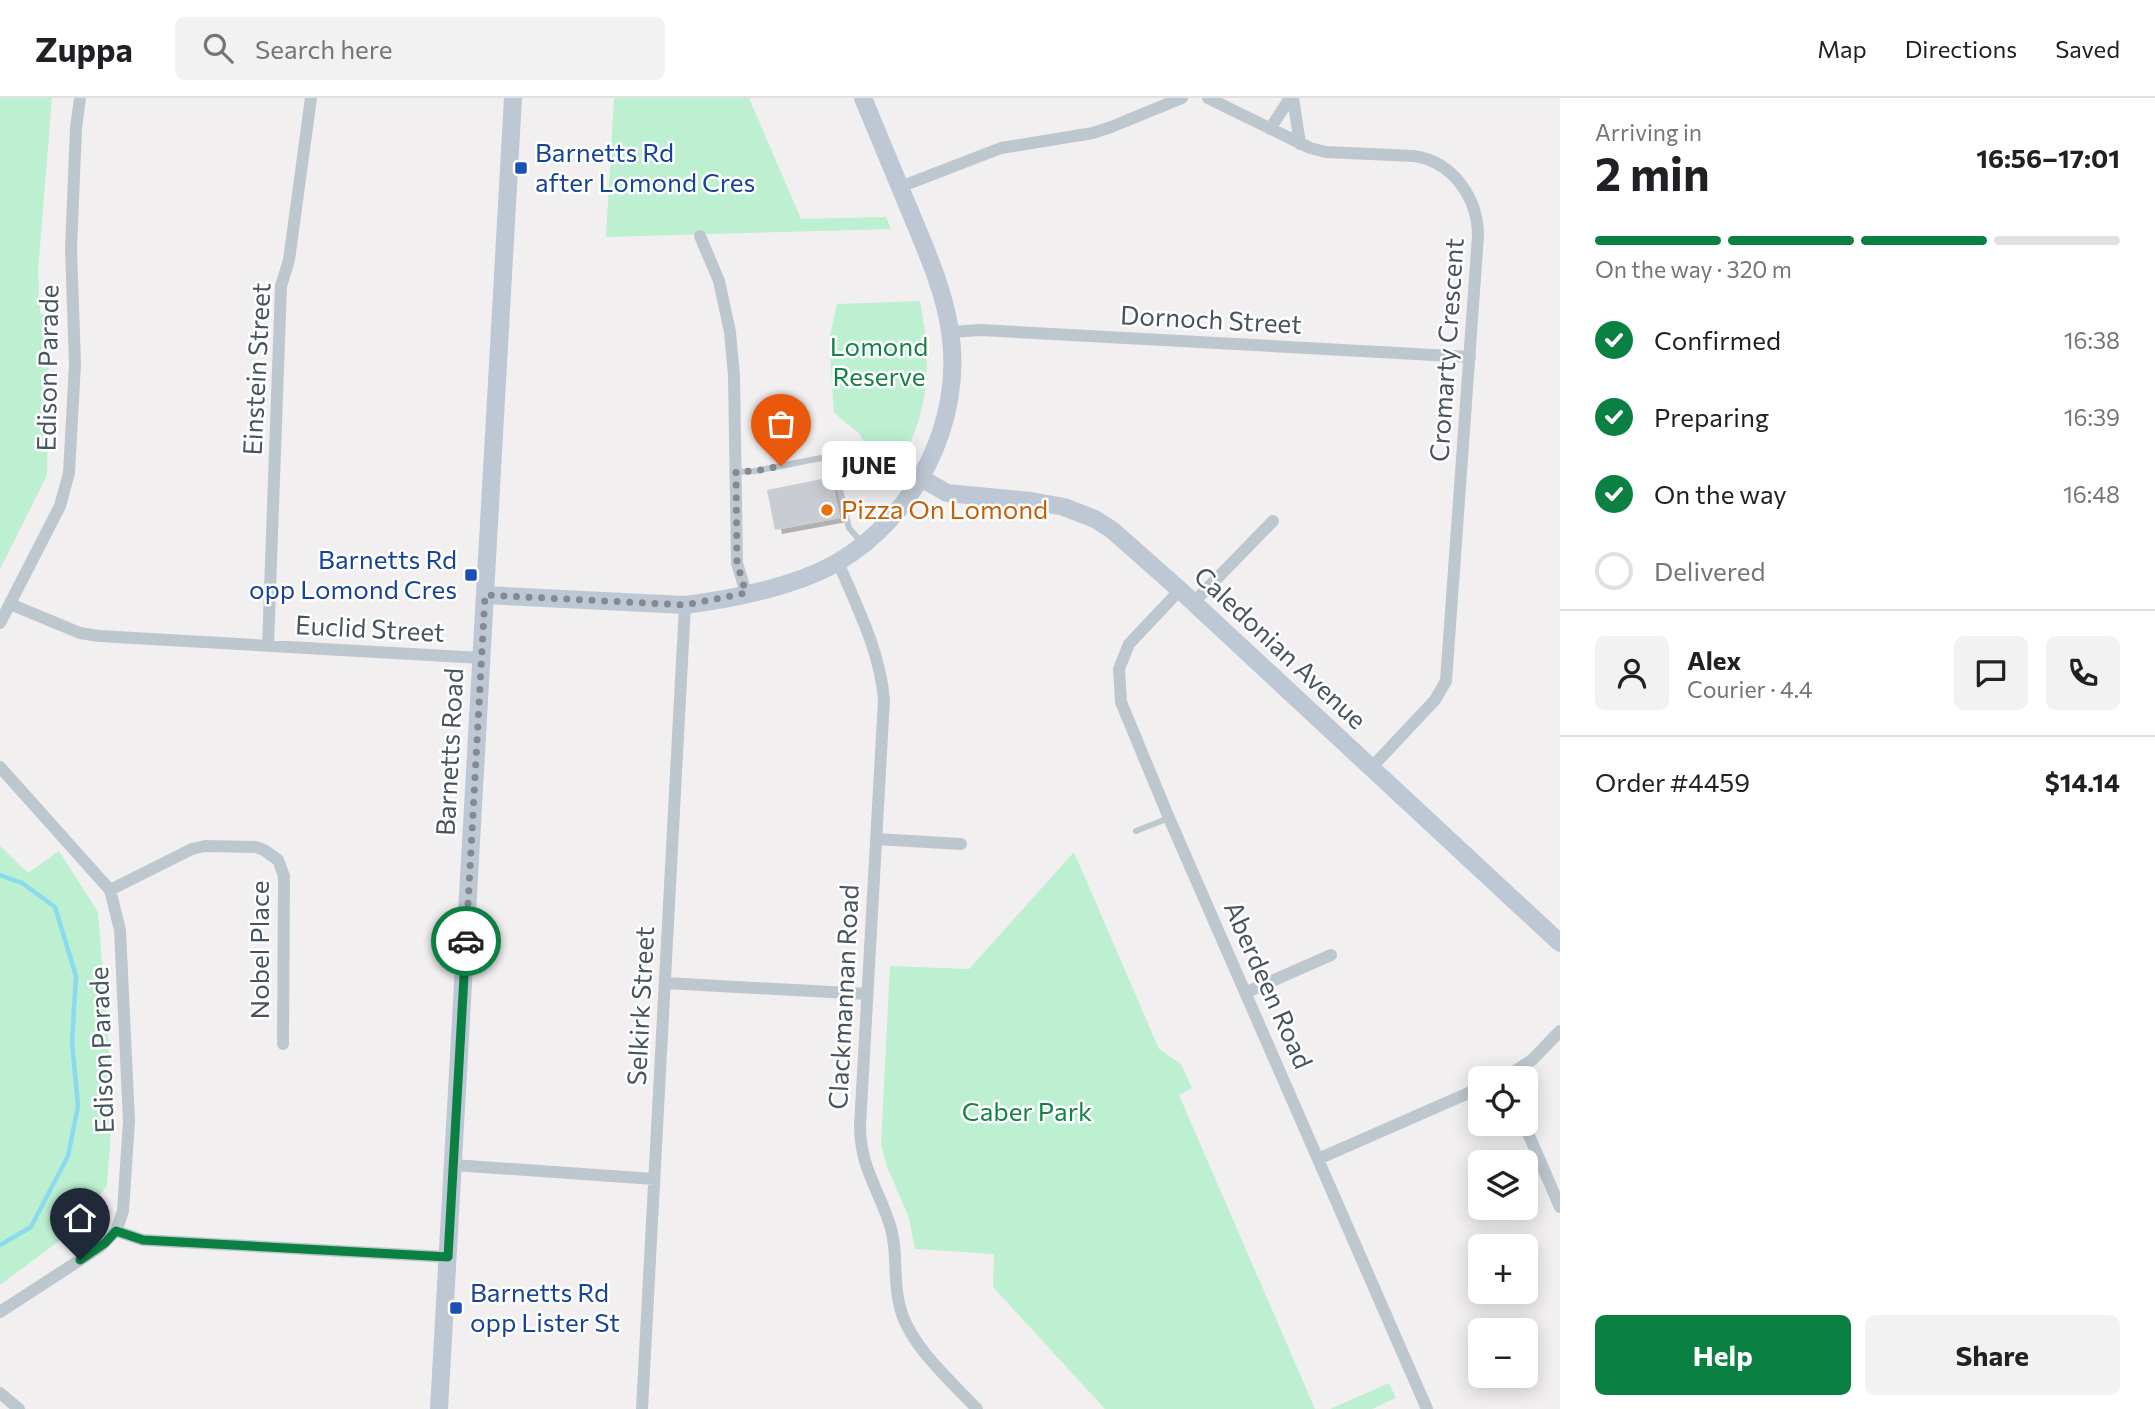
<!DOCTYPE html>
<html lang="en">
<head>
<meta charset="utf-8">
<style>
	:root { --surface:#fff; --page:#f2f2f2; --text:#202124; --muted:#757577; --line:#e0e0e0; --accent:#0b8043 }
	body { margin:0; font-family:Commissioner,sans-serif; background:var(--page); color:var(--text); height:100vh; display:flex; flex-direction:column; font-size:26px; white-space:nowrap }
	* { box-sizing:border-box; margin:0 }
	p { font-size:23px; color:var(--muted) }
	.icon { flex:none; width:38px; height:38px; fill:none; stroke:currentColor; stroke-width:2; stroke-linecap:round; stroke-linejoin:round }
	.map { position:relative; flex:1; overflow:hidden }
	.side { display:flex; flex-direction:column; background:var(--surface); width:595px }
	.side>* { flex:none }
	.controls { position:absolute; left:1468px; top:968px; display:grid; gap:14px }
	.controls a { display:grid; place-items:center; width:70px; height:70px; border-radius:10px; background:var(--surface); box-shadow:0 4px 18px #0003; font-size:35px }
	.pin { position:absolute; display:grid; place-items:center; width:60px; height:60px; color:#fff; margin:-72px -30px; border-radius:50% 50% 50% 0; rotate:-45deg; box-shadow:0 0 7px #0007 }
	.pin .icon { rotate:45deg }
	.courier { position:absolute; display:grid; place-items:center; width:70px; height:70px; margin:-35px; border:5px solid #0b8043; border-radius:50%; background:#fff; color:#222; box-shadow:0 2px 9px #0007 }
	.bubble { position:absolute; height:49px; border-radius:10px; background:var(--surface); box-shadow:0 4px 18px #0003; font-size:23px; font-weight:700; line-height:49px; text-align:center }
	.headline em { font-style:normal; font-weight:700 }
	.headline div { display:flex; flex-direction:column-reverse }
	.headline { display:flex; align-items:center; justify-content:space-between; height:119px; padding:0 35px }
	h1 { font-size:46px; font-weight:700; line-height:52px }
	.bar { display:grid; grid-template-columns:repeat(4,1fr); gap:10px 7px; align-content:center; height:84px; padding:0 35px }
	.bar i { height:9px; border-radius:5px; background:var(--line) }
	.bar .active { background:var(--accent) }
	.bar p { grid-column:span 4 }
	.line { display:flex; align-items:center; gap:18px; padding:0 35px; border-top:2px solid var(--line) }
	.line div { flex:1 }
	.round { display:grid; place-items:center; flex:none; width:74px; height:74px; border-radius:10px; background:var(--page) }
	ol { padding:0 35px; list-style:none }
	li { display:flex; align-items:center; gap:21px; height:77px }
	li p { margin-inline-start:auto }
	li .icon { padding:7px; border-radius:50%; background:var(--accent); color:#fff; stroke-width:4 }
	li:last-child { color:var(--muted) }
	li i { width:38px; height:38px; border:4px solid var(--line); border-radius:50% }
	.cta { display:flex; gap:14px; margin-top:auto; padding:14px 35px }
	.cta a { flex:1; height:80px; border-radius:10px; background:var(--accent); color:#fff; font-size:28px; font-weight:700; line-height:80px; text-align:center }
	.cta a+a { background:var(--page); color:var(--text) }
	header { display:flex; align-items:center; gap:42px; box-sizing:border-box; height:98px; padding:0 35px; background:var(--surface); border-bottom:2px solid var(--line) }
	header strong { font-size:33px }
	nav { display:flex; gap:38px; margin-inline-start:auto; font-size:24px }
	.search { width:490px; height:63px; background:var(--page); display:flex; align-items:center; gap:18px; box-sizing:border-box; padding:0 24px; border-radius:10px; color:var(--muted); font-size:26px }
	main { display:flex; flex:1; min-height:0 }
	.map>svg:first-child { display:block }
	.green { fill:#bdf0d0 }
	.lines { fill:none; stroke-linecap:round; stroke-linejoin:round }
	.stream { stroke:#8adbee; stroke-width:4.5 }
	.building { fill:#c9ccd2; filter:url(#shadow) }
	.lane { stroke:#bdc7cf; stroke-width:6 }
	.street { stroke:#bdc7cf; stroke-width:12 }
	.secondary { stroke:#bdc8d4; stroke-width:18 }
	.done { stroke:#838a91; stroke-width:7; stroke-dasharray:0 12.6 }
	.route { stroke:#0b8043; stroke-width:9 }
	.transit-dot { fill:#1a4fb4; stroke:#fff; stroke-width:2.5 }
	.food-dot { fill:#e8710a; stroke:#fff; stroke-width:2.5 }
	.labels { text-anchor:middle; stroke-width:5; stroke-linejoin:round; paint-order:stroke }
	.transit-label { font-size:26px; fill:#164399; stroke:#fff; text-anchor:start }
	.street-label { font-size:26px; fill:#47535e; stroke:#fff }
	.park-label { font-size:26px; fill:#158149; stroke:#fff }
	.food-label { font-size:26px; fill:#c56008; stroke:#fff; text-anchor:start }
</style>
</head>
<body>
<header>
<strong>Zuppa</strong>
<div class="search"><svg class="icon" aria-label="search" viewBox="0 0 24 24"><circle cx="10" cy="10" r="6"/><path d="M15 15l6 6"/></svg>Search here</div>
<nav><a>Map</a><a>Directions</a><a>Saved</a></nav>
</header>
<main>
<div class="map">
<svg width="1560" height="1311" viewBox="0 0 1560 1311">
	<defs>
		<filter id="shadow"><feDropShadow dx="7" dy="4" stdDeviation="0" flood-color="#0004"/></filter>
	</defs>
	<rect width="100%" height="100%" fill="#f2eff0"/>
	<!-- green -->
	<path class="green" d="M0,0H52L38,173L40,215L49,218L47,377L0,471Z
		M614,0H749L801,121L886,119L891,131L606,139Z
		M920,203C934,279 928,326 884,391L860,336L834,315L829,242L837,206Z
		M0,748L28,775L59,753L98,814L113,1004L107,1087L79,1128L0,1187Z
		M1074,754L1159,951L1181,966L1192,990L1179,997L1315,1311H1105L993,1189L994,1156L915,1151L909,1120L886,1066L881,1046L890,868L969,871Z
		M1389,1285L1396,1300L1372,1311H1330Z"/>
	<g class="lines">
		<!-- stream -->
		<path class="stream" d="M0,777L22,785L55,809L76,878L72,944L78,1008L68,1058L31,1129L0,1147"/>
	</g>
	<!-- building -->
	<path class="building" d="M832,379L840,420L775,432L767,392Z"/>
	<g class="lines">
		<!-- lane -->
		<path class="lane" d="M736,374L755,373L821,360L830,361L835,371L849,430L862,445
			M1136,733L1169,720"/>
		<!-- street -->
		<path class="street" d="M1208,0L1310,50L1326,54L1414,58C1454,64 1478,101 1478,138L1446,583L1435,602L1371,670
			M1293,0L1300,46
			M1270,31L1290,0
			M900,89L1001,50L1093,35L1111,29L1182,0
			M700,138L719,183L730,234L734,278L737,465L746,495
			M951,234L981,232L1470,259
			M838,464C857,509 880,553 884,602L860,1028C860,1067 877,1089 889,1124C899,1152 892,1181 900,1209C909,1247 951,1283 977,1311
			M1180,492L1129,546L1119,571L1121,604L1169,720L1427,1311
			M1193,505L1273,423
			M10,506L80,535L99,538L481,560
			M0,525L60,408L69,375L75,266L71,151L76,30L80,0
			M268,547L281,188L289,162L311,0
			M0,669L110,792L120,832L129,1023L123,1113L116,1133L100,1149L0,1214
			M876,741L961,746
			M110,792L192,751L205,748L256,749L264,752L278,762L284,778L283,946
			M665,885L867,896
			M1247,894L1331,857
			M1504,980L1532,962L1560,933
			M1524,1026L1560,1109
			M1318,1061L1480,990
			M453,1067L654,1081
			M116,1133L143,1142L448,1159
			M0,1295L19,1311
			M642,1311L685,507"/>
		<!-- secondary -->
		<path class="secondary" d="M921,380L947,395L1031,403L1064,409L1095,421L1112,432L1180,492L1560,845
			M485,497L685,507C733,501 797,488 838,464C916,418 964,322 950,233C944,194 929,159 914,123C897,82 880,41 863,0
			M439,1311L513,0"/>
	</g>
	<g class="lines">
		<!-- done -->
		<path class="done" d="M466,843L485,497L685,507L746,495L737,465L736,374L755,373L781,368"/>
		<!-- route -->
		<path class="route" d="M80,1162L105,1145L116,1133L143,1142L448,1159L466,843"/>
	</g>
	<!-- markers -->
	<g class="transit-dot">
		<rect x="514" y="63" width="14" height="14" rx="3.5"/>
		<rect x="464" y="470" width="14" height="14" rx="3.5"/>
		<rect x="449" y="1203" width="14" height="14" rx="3.5"/>
	</g>
	<circle class="food-dot" cx="827" cy="412" r="7"/>
	<g class="labels">
		<!-- transit labels -->
		<g class="transit-label">
			<text x="535" y="64">Barnetts Rd<tspan x="535" dy="30">after Lomond Cres</tspan></text>
			<text x="457" y="471" text-anchor="end">Barnetts Rd<tspan x="457" dy="30">opp Lomond Cres</tspan></text>
			<text x="470" y="1204">Barnetts Rd<tspan x="470" dy="30">opp Lister St</tspan></text>
		</g>
		<!-- street labels -->
		<g class="street-label">
			<text transform="translate(1211 222) rotate(3)" y="9">Dornoch Street</text>
			<text transform="translate(1447 252) rotate(-86)" y="9">Cromarty Crescent</text>
			<text transform="translate(48 270) rotate(-89)" y="9">Edison Parade</text>
			<text transform="translate(257 271) rotate(-87)" y="9">Einstein Street</text>
			<text transform="translate(370 531) rotate(3)" y="9">Euclid Street</text>
			<text transform="translate(1280 550) rotate(43)" y="9">Caledonian Avenue</text>
			<text transform="translate(450 654) rotate(-87)" y="9">Barnetts Road</text>
			<text transform="translate(260 852) rotate(-90)" y="9">Nobel Place</text>
			<text transform="translate(1268 887) rotate(66)" y="9">Aberdeen Road</text>
			<text transform="translate(844 899) rotate(-87)" y="9">Clackmannan Road</text>
			<text transform="translate(641 908) rotate(-87)" y="9">Selkirk Street</text>
			<text transform="translate(102 952) rotate(-92)" y="9">Edison Parade</text>
		</g>
		<!-- park labels -->
		<g class="park-label">
			<text x="879" y="258">Lomond<tspan x="879" dy="30">Reserve</tspan></text>
			<text x="1027" y="1023">Caber Park</text>
		</g>
		<!-- food labels -->
		<g class="food-label">
			<text x="841" y="421">Pizza On Lomond</text>
		</g>
	</g>
</svg>
<div class="controls">
<a><svg class="icon" aria-label="locate" viewBox="0 0 24 24"><circle cx="12" cy="12" r="6"/><path d="M12 2v4M12 18v4M2 12h4M18 12h4"/></svg></a>
<a><svg class="icon" aria-label="layers" viewBox="0 0 24 24"><path d="M12 4l9 5-9 5-9-5zM3 14l9 5 9-5"/></svg></a>
<a>+</a>
<a>−</a>
</div>
<div class="pin" style="left:781px;top:368px;background:#ea580c"><svg class="icon" aria-label="bag" viewBox="0 0 24 24"><path d="M5 8h14l-1 12H6zM9 8a3 3 0 0 1 6 0"/></svg></div>
<div class="pin" style="left:80px;top:1162px;background:#1f2937"><svg class="icon" aria-label="home" viewBox="0 0 24 24"><path d="M3 11l9-7 9 7M6 9v11h12V9"/></svg></div>
<div class="courier" style="left:466px;top:843px"><svg class="icon" aria-label="car" viewBox="0 0 24 24"><path d="M5 17H2v-5l4-1 3-4h7l3 4 3 1v5h-3M9 17h6M6 11h13"/><circle cx="7" cy="17" r="2"/><circle cx="17" cy="17" r="2"/></svg></div>
<div class="bubble" style="left:822px;top:343px;width:94px">JUNE</div>
</div>
<section class="side">
<div class="headline"><div><h1>2 min</h1><p>Arriving in</p></div><em>16:56–17:01</em></div>
<div class="bar"><i class="active"></i><i class="active"></i><i class="active"></i><i></i><p>On the way · 320 m</p></div>
<ol>
<li><svg class="icon" aria-label="check" viewBox="0 0 24 24"><path d="M5 12l5 5 9-10"/></svg>Confirmed<p>16:38</p></li>
<li><svg class="icon" aria-label="check" viewBox="0 0 24 24"><path d="M5 12l5 5 9-10"/></svg>Preparing<p>16:39</p></li>
<li><svg class="icon" aria-label="check" viewBox="0 0 24 24"><path d="M5 12l5 5 9-10"/></svg>On the way<p>16:48</p></li>
<li><i></i>Delivered</li>
</ol>
<div class="line" style="height:126px"><a class="round"><svg class="icon" aria-label="person" viewBox="0 0 24 24"><circle cx="12" cy="8" r="4"/><path d="M4 21q1-7 8-7t8 7"/></svg></a><div><b>Alex</b><p>Courier · 4.4</p></div><a class="round"><svg class="icon" aria-label="chat" viewBox="0 0 24 24"><path d="M4 5h16v11H9l-5 4z"/></svg></a><a class="round"><svg class="icon" aria-label="phone" viewBox="0 0 24 24"><path d="M5 4h4l2 5-3 2q2 4 5 5l2-3 5 2v4C11 20 4 13 5 4z"/></svg></a></div>
<div class="line" style="height:91px"><div>Order #4459</div><b>$14.14</b></div>
<div class="cta"><a>Help</a><a>Share</a></div>
</section>
</main>
</body>
</html>
